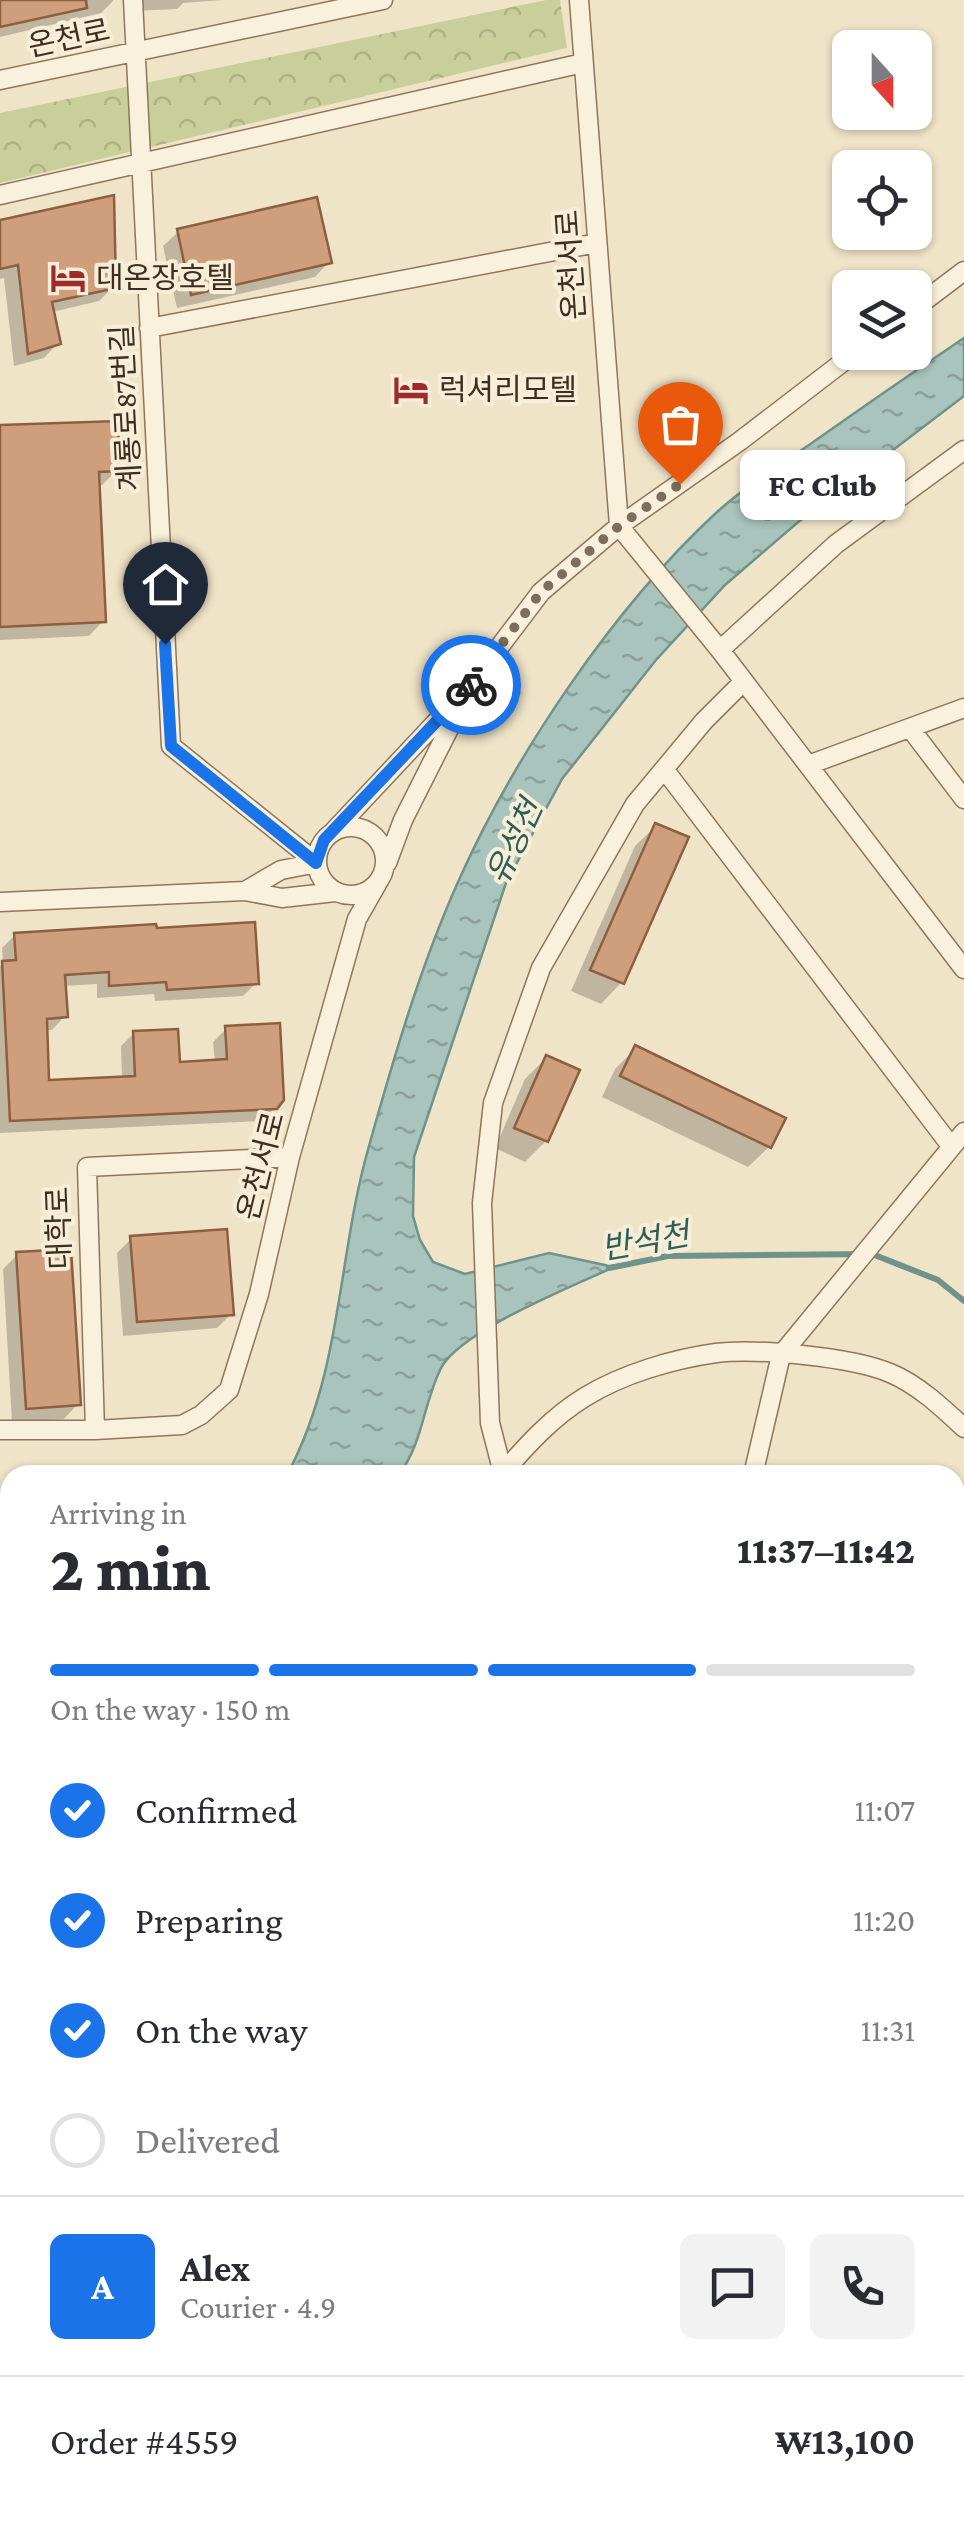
<!DOCTYPE html>
<html lang="en">
<head>
<meta charset="utf-8">
<style>
	:root { --surface:#fff; --page:#f2f2f3; --text:#2b2b33; --muted:#7c7c81; --line:#e1e1e2; --accent:#1a73e8 }
	body { margin:0; font-family:"Crimson Pro","Noto Sans KR",serif; background:var(--page); color:var(--text); height:100vh; display:flex; flex-direction:column; font-size:38px; white-space:nowrap }
	* { box-sizing:border-box; margin:0 }
	p { font-size:32px; color:var(--muted) }
	.icon { flex:none; width:55px; height:55px; fill:none; stroke:currentColor; stroke-width:2; stroke-linecap:round; stroke-linejoin:round }
	.map { position:relative; flex:1; overflow:hidden }
	.details { position:absolute; left:0px; top:1465px; width:965px; height:1060px; display:flex; flex-direction:column; background:var(--surface); border-radius:30px 30px 0 0; box-shadow:0 2px 8px #0004 }
	.details>* { flex:none }
	.needle { width:65px; rotate:159deg }
	.buttons { position:absolute; left:832px; top:30px; display:grid; gap:20px }
	.buttons a { display:grid; place-items:center; width:100px; height:100px; border-radius:15px; background:var(--surface); box-shadow:0 2px 8px #0004; font-size:50px }
	.pin { position:absolute; display:grid; place-items:center; width:85px; height:85px; color:#fff; margin:-102px -42px; border-radius:50% 50% 50% 0; rotate:-45deg; box-shadow:0 0 10px #0007 }
	.pin .icon { rotate:45deg }
	.courier { position:absolute; display:grid; place-items:center; width:100px; height:100px; margin:-50px; border:8px solid #1a73e8; border-radius:50%; background:#fff; color:#222; box-shadow:0 2px 12px #0007 }
	.bubble { position:absolute; height:70px; border-radius:15px; background:var(--surface); box-shadow:0 2px 8px #0004; font-size:32px; font-weight:800; line-height:70px; text-align:center }
	.overview em { font-style:normal; font-weight:800 }
	.overview div { display:flex; flex-direction:column-reverse }
	.overview { display:flex; align-items:center; justify-content:space-between; height:170px; padding:0 50px }
	h1 { font-size:65px; font-weight:800; line-height:75px }
	.bar { display:grid; grid-template-columns:repeat(4,1fr); gap:15px 10px; align-content:center; height:120px; padding:0 50px }
	.bar i { height:12px; border-radius:8px; background:var(--line) }
	.bar .current { background:var(--accent) }
	.bar p { grid-column:span 4 }
	.line { display:flex; align-items:center; gap:25px; padding:0 50px; border-top:2px solid var(--line) }
	.line div { flex:1 }
	.round { display:grid; place-items:center; flex:none; width:105px; height:105px; border-radius:15px; background:var(--page) }
	ol { padding:0 50px; list-style:none }
	li { display:flex; align-items:center; gap:30px; height:110px }
	li p { margin-inline-start:auto }
	li .icon { padding:10px; border-radius:50%; background:var(--accent); color:#fff; stroke-width:4 }
	li:last-child { color:var(--muted) }
	li i { width:55px; height:55px; border:5px solid var(--line); border-radius:50% }
	.map>svg:first-child { display:block }
	.park { fill:url(#park-crowns) }
	.water { fill:url(#water-ripples); stroke:#6f938a; stroke-width:2.5 }
	.pier { fill:#f0e4c8 }
	.shadow { fill:#0003 }
	.lines { fill:none; stroke-linecap:round; stroke-linejoin:round }
	.stream { stroke:#6f938a; stroke-width:6 }
	.building { fill:#cf9f7d; stroke:#8d5f41; stroke-width:2.5 }
	.minor-casing { stroke:#8d765c; stroke-width:21 }
	.tertiary-casing { stroke:#8d765c; stroke-width:26 }
	.minor { stroke:#faf1dc; stroke-width:18 }
	.tertiary { stroke:#faf1dc; stroke-width:22 }
	.done { stroke:#7c6e5b; stroke-width:10; stroke-dasharray:0 18 }
	.route { stroke:#1a73e8; stroke-width:12 }
	.labels { text-anchor:middle; stroke-width:8; stroke-linejoin:round; paint-order:stroke }
	.street-label { font-size:30px; fill:#3d2e20; stroke:#f7eed8 }
	.poi-label { font-size:30px; fill:#3d2e20; stroke:#f7eed8; text-anchor:start }
	.water-label { font-size:32px; font-style:italic; fill:#2f5d5a; stroke:#f7eed8 }
</style>
</head>
<body>
<div class="map">
<svg width="964" height="2525" viewBox="0 0 964 2525">
	<defs>
		<pattern id="park-crowns" width="20" height="18" patternUnits="userSpaceOnUse" patternTransform="scale(2.5)"><rect width="20" height="18" fill="#c9cf9b"/><path d="M2 6a3 3 0 1 1 6 0M12 15a3 3 0 1 1 6 0" fill="none" stroke="#aeb285"/></pattern>
		<pattern id="water-ripples" width="26" height="14" patternUnits="userSpaceOnUse" patternTransform="scale(2.5)"><rect width="26" height="14" fill="#a9c4bc"/><path d="M2 4q2-2 4 0t4 0M15 11q2-2 4 0t4 0" fill="none" stroke="#8ba098"/></pattern>
	</defs>
	<rect width="100%" height="100%" fill="#f0e4c8"/>
	<!-- park -->
	<path class="park" d="M546,0H560L567,48L0,183V113Z"/>
	<!-- water -->
	<path class="water" d="M964,338V396L797,523L725,585L656,660L562,779L506,883L414,1157L413,1216L420,1240L433,1262L465,1274L549,1253L614,1267C575,1285 460,1331 441,1368C423,1404 424,1440 399,1475H287C343,1370 337,1257 369,1146C394,1057 420,967 458,882C515,754 614,607 717,512C745,487 778,466 809,445C860,409 912,373 964,338Z"/>
	<!-- pier -->
	<path class="pier" d="M10,1836V1982L0,1986V1839Z"/>
	<!-- shadow -->
	<path class="shadow" d="M0,0H113V1L101,13L0,37Z
		M133,0H223L183,3L177,9L134,11Z
		M0,222L113,287L99,301L52,312L58,343L44,358L14,366L4,278L0,279Z
		M178,232L329,262L315,277L177,308L163,246Z
		M0,427L117,470L102,485H98L103,621L89,636L0,640Z
		M656,826L685,839L621,983L601,1004L571,991L635,846Z
		M15,935L256,983L243,996L155,1001L154,994L97,998V984L63,986L65,1016L52,1030H45L47,1082L122,1079L121,1046L134,1033L177,1065L215,1062L213,1042L226,1029L275,1108L261,1121L0,1133V966L3,963L2,948Z
		M636,1048L769,1147L748,1167L602,1097L615,1069Z
		M546,1058V1141L525,1162L495,1148L525,1079Z
		M131,1239L231,1314L217,1328L123,1336L117,1253Z
		M17,1255L78,1404L64,1419L12,1422L3,1269Z
		M75,2515H204L167,2525H76Z"/>
	<g class="lines">
		<!-- stream -->
		<path class="stream" d="M609,1268L668,1256L872,1254L938,1280L964,1301"/>
	</g>
	<!-- building -->
	<path class="building" d="M0,0H86L87,8L0,27Z
		M114,195L116,288L52,302L61,344L28,354L18,265L0,269V220Z
		M317,197L332,263L191,295L177,229Z
		M118,421L120,471L99,472L106,622L0,627V425Z
		M655,823L689,837L624,984L590,970Z
		M255,922L259,984L167,990L166,982L109,986V972L65,975L68,1017L47,1019L49,1080L135,1076L133,1031L178,1029L180,1062L227,1059L225,1026L280,1023L284,1100L277,1109L10,1121L2,961L16,960L14,933L156,924L157,928Z
		M635,1045L786,1118L771,1148L620,1076Z
		M546,1055L580,1070L548,1142L514,1128Z
		M227,1229L234,1315L137,1322L130,1236Z
		M71,1249L81,1405L26,1409L16,1252Z"/>
	<g class="lines">
		<defs>
			<path id="minor" d="M133,0L171,746L317,863
				M579,0L619,526L720,650L964,969
				M0,80L383,0
				M0,195L583,63
				M915,308L964,271
				M149,328L597,243
				M720,650L836,544L964,450
				M910,728L964,799
				M808,765L964,708
				M664,769L951,1146
				M317 861a34 34 0 1 1 68 0a34 34 0 1 1-68 0Z
				M332,833L469,687L541,592L619,526L740,441L856,352
				M387,863L403,820L463,701
				M245,891L281,870L317,863
				M0,902L245,891L282,898L335,892
				M0,1430H95L182,1425L201,1415L229,1390L259,1294L290,1157L357,919L377,884
				M95,1430L87,1167L290,1157
				M503,1473L490,1423L482,1203L493,1103L541,968L635,804L704,721L744,681
				M501,1475C526,1446 552,1417 585,1397C622,1374 673,1359 716,1353C757,1348 852,1357 890,1373C917,1384 943,1408 964,1428
				M753,1475L781,1355L964,1132
				M955,1910L964,1911
				M0,2081L10,2077
				M955,2176L964,2174
				M0,2292H10
				M285,2515V2525
				M343,2515L530,2525
				M777,2515L781,2525
				M931,2515L934,2525"/>
			<path id="tertiary" d="M0,1729L10,1728
				M955,1729L964,1731
				M0,2442L5,2525"/>
		</defs>
		<!-- minor casing -->
		<use href="#minor" class="minor-casing"/>
		<!-- tertiary casing -->
		<use href="#tertiary" class="tertiary-casing"/>
		<!-- minor -->
		<use href="#minor" class="minor"/>
		<!-- tertiary -->
		<use href="#tertiary" class="tertiary"/>
	</g>
	<g class="lines">
		<!-- done -->
		<path class="done" d="M471,685L541,592L619,526L680,484"/>
		<!-- route -->
		<path class="route" d="M165,644L171,746L316,863L324,840L471,685"/>
	</g>
	<!-- icons -->
	<defs>
		<symbol id="hotel-bare" viewBox="-9 -9 18 18"><path d="M-6-4.5h1.5V1H6V5H4.5V3h-9V5H-6ZM-4 0a1.8 1.8 0 1 1 3.6 0ZM.5 0V-2.5h3Q6-2.5 6 0Z" fill="#9e2a2b" stroke="#f7eed8" stroke-width="2.5" paint-order="stroke"/></symbol>
	</defs>
	<g fill-rule="evenodd">
		<use href="#hotel-bare" x="43" y="253" width="50" height="50"/>
		<use href="#hotel-bare" x="386" y="365" width="50" height="50"/>
	</g>
	<g class="labels">
		<!-- street labels -->
		<g class="street-label">
			<text transform="translate(69 38) rotate(-12)" y="10">온천로</text>
			<text transform="translate(571 265) rotate(-94)" y="10">온천서로</text>
			<text transform="translate(126 408) rotate(-93)" y="10">계룡로87번길</text>
			<text transform="translate(261 1166) rotate(-76)" y="10">온천서로</text>
			<text transform="translate(59 1228) rotate(-92)" y="10">대학로</text>
		</g>
		<!-- poi labels -->
		<g class="poi-label">
			<text x="96" y="288">대온장호텔</text>
			<text x="439" y="400">럭셔리모텔</text>
		</g>
		<!-- water labels -->
		<g class="water-label">
			<text transform="translate(514 842) rotate(-65)" y="11">유성천</text>
			<text transform="translate(645 1241) rotate(-10)" y="11">반석천</text>
		</g>
	</g>
</svg>
<div class="buttons">
<a><svg class="needle" viewBox="-14 -14 28 28"><path d="M0-13l5 13h-10z" fill="#e53935"/><path d="M0 13l5-13h-10z" fill="#7c7c81"/></svg></a>
<a><svg class="icon" aria-label="locate" viewBox="0 0 24 24"><circle cx="12" cy="12" r="6"/><path d="M12 2v4M12 18v4M2 12h4M18 12h4"/></svg></a>
<a><svg class="icon" aria-label="layers" viewBox="0 0 24 24"><path d="M12 4l9 5-9 5-9-5zM3 14l9 5 9-5"/></svg></a>
</div>
<div class="pin" style="left:680px;top:484px;background:#ea580c"><svg class="icon" aria-label="bag" viewBox="0 0 24 24"><path d="M5 8h14l-1 12H6zM9 8a3 3 0 0 1 6 0"/></svg></div>
<div class="pin" style="left:165px;top:644px;background:#1f2937"><svg class="icon" aria-label="home" viewBox="0 0 24 24"><path d="M3 11l9-7 9 7M6 9v11h12V9"/></svg></div>
<div class="courier" style="left:471px;top:685px"><svg class="icon" aria-label="bike" viewBox="0 0 24 24"><circle cx="6" cy="16" r="4"/><circle cx="18" cy="16" r="4"/><path d="M6 16l4-8h5l3 8M10 8l3 8H6M13 5h3"/></svg></div>
<div class="bubble" style="left:740px;top:450px;width:165px">FC Club</div>
<section class="details">
<div class="overview"><div><h1>2 min</h1><p>Arriving in</p></div><em>11:37–11:42</em></div>
<div class="bar"><i class="current"></i><i class="current"></i><i class="current"></i><i></i><p>On the way · 150 m</p></div>
<ol>
<li><svg class="icon" aria-label="check" viewBox="0 0 24 24"><path d="M5 12l5 5 9-10"/></svg>Confirmed<p>11:07</p></li>
<li><svg class="icon" aria-label="check" viewBox="0 0 24 24"><path d="M5 12l5 5 9-10"/></svg>Preparing<p>11:20</p></li>
<li><svg class="icon" aria-label="check" viewBox="0 0 24 24"><path d="M5 12l5 5 9-10"/></svg>On the way<p>11:31</p></li>
<li><i></i>Delivered</li>
</ol>
<div class="line" style="height:180px"><b class="round" style="background:var(--accent);color:#fff">A</b><div><b>Alex</b><p>Courier · 4.9</p></div><a class="round"><svg class="icon" aria-label="chat" viewBox="0 0 24 24"><path d="M4 5h16v11H9l-5 4z"/></svg></a><a class="round"><svg class="icon" aria-label="phone" viewBox="0 0 24 24"><path d="M5 4h4l2 5-3 2q2 4 5 5l2-3 5 2v4C11 20 4 13 5 4z"/></svg></a></div>
<div class="line" style="height:130px"><div>Order #4559</div><b>₩13,100</b></div>
</section>
</div>
</body>
</html>
